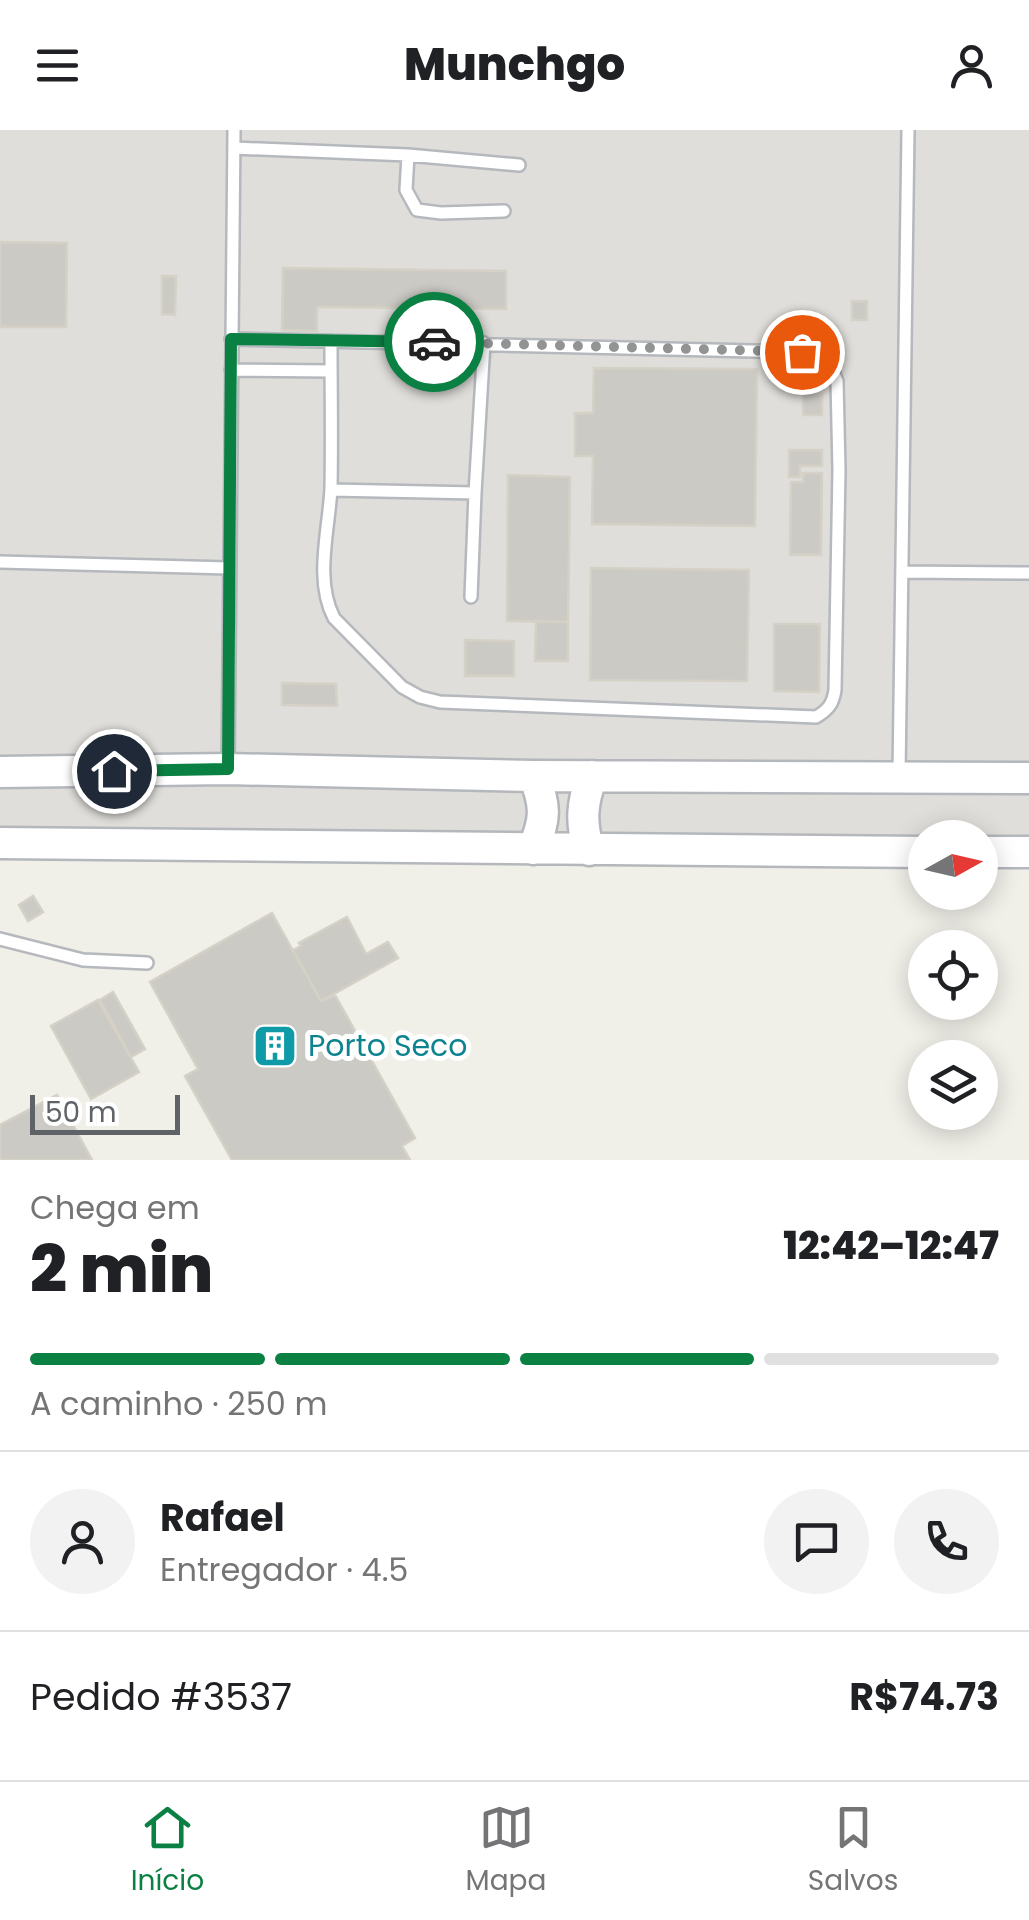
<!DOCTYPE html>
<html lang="pt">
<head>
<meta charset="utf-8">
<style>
	:root { --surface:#fff; --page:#f2f2f2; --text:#202124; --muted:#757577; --line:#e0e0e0; --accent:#0b8043 }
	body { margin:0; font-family:Poppins,sans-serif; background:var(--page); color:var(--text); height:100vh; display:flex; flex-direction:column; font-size:38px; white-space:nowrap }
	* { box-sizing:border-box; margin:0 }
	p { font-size:32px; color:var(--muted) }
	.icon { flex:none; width:55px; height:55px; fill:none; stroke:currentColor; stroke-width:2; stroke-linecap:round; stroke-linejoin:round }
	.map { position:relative; height:1030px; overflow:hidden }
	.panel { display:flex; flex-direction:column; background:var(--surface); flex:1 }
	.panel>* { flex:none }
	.needle { width:65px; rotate:82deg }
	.controls { position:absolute; left:908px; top:690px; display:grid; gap:20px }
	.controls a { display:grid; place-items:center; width:90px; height:90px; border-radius:50%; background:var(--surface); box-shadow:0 5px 25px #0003; font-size:50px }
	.scale { position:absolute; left:30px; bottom:25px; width:150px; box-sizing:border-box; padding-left:10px; border:5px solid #5f6367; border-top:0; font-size:28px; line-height:35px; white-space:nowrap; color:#5f6367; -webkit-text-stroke:8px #fff; paint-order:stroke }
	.pin { position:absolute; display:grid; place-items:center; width:85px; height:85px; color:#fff; margin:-42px; border:5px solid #fff; border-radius:50%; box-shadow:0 2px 10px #0007 }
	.courier { position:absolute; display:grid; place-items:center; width:100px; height:100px; margin:-50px; border:8px solid #0b8043; border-radius:50%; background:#fff; color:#222; box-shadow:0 2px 12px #0007 }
	.overview em { font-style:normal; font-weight:800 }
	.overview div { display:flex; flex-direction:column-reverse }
	.overview { display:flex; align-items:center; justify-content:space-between; height:170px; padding:0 30px }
	h1 { font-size:65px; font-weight:800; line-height:75px }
	.bar { display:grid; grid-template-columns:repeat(4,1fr); gap:15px 10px; align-content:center; height:120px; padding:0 30px }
	.bar i { height:12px; border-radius:8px; background:var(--line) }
	.bar .current { background:var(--accent) }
	.bar p { grid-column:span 4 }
	.line { display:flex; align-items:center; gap:25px; padding:0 30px; border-top:2px solid var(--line) }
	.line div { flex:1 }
	.round { display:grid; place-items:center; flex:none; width:105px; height:105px; border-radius:52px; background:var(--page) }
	header { display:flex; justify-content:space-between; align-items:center; height:130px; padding:0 30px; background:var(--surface); font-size:45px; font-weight:800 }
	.tabs { display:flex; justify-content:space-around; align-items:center; height:140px; border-top:2px solid var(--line); background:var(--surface); font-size:28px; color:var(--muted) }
	.tabs a { display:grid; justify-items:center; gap:5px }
	.tabs .current { color:var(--accent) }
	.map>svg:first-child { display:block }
	.industrial { fill:#dfdeda }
	.building { fill:#cccac4; stroke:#d5d1c6; stroke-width:2.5 }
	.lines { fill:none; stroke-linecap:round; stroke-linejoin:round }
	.service-casing { stroke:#b5b8bc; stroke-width:16 }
	.secondary-casing { stroke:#b4b7bb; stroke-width:35 }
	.service { stroke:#fff; stroke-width:11 }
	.secondary { stroke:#fff; stroke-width:30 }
	.done { stroke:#929494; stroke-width:10; stroke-dasharray:0 18 }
	.route { stroke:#0b8043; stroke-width:12 }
	.labels { text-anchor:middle; stroke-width:10; stroke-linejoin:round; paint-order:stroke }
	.culture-label { font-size:30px; fill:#0d838f; stroke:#fff; text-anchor:start }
</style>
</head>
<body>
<header><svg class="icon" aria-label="menu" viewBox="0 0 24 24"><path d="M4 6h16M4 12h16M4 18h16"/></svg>Munchgo<svg class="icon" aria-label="person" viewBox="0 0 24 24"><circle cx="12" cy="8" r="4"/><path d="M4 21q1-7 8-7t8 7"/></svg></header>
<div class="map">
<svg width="1029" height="1030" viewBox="0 0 1029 1030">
	<rect width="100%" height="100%" fill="#f0efe8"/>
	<!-- industrial -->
	<path class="industrial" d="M0,0H1029V716L980,708L0,702Z"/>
	<!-- building -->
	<path class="building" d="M0,112L67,113L66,197H0Z
		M0,112L67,113L66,197H0Z
		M283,138L506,141V179L317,177V201L282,200Z
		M162,146H176L175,185L162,184Z
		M162,146H176L175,185L162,184Z
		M852,171H867V190H852Z
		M594,238L757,239L755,396L592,394L593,326H575V283H593Z
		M803,264H822V285H803Z
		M789,320H822V336H800V347H789Z
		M803,343H822L821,425H790L791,352H803Z
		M508,345L570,347L568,492L507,491Z
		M591,438L749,440L747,551L590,550Z
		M536,491L568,492V531H535Z
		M774,494H820L819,562L774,561Z
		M465,510L514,511V546H465Z
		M282,553L336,554L337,576L282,575Z
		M33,766L43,782L28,791L19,775Z
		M33,766L43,782L28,791L19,775Z
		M33,766L43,782L28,791L19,775Z
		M33,766L43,782L28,791L19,775Z
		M33,766L43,782L28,791L19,775Z
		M272,783L321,871L335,865L415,1008L402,1016L410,1030H232L185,946L198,939L150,852Z
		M347,787L366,824L388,812L398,828L321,871L293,820L301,816L299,813Z
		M347,787L366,824L388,812L398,828L321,871L293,820L301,816L299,813Z
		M347,787L366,824L388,812L398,828L321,871L293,820L301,816L299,813Z
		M347,787L366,824L388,812L398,828L321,871L293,820L301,816L299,813Z
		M347,787L366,824L388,812L398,828L321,871L293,820L301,816L299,813Z
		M113,862L145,919L131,927L100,870Z
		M113,862L145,919L131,927L100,870Z
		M113,862L145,919L131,927L100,870Z
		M113,862L145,919L131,927L100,870Z
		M113,862L145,919L131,927L100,870Z
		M98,870L139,942L91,969L51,896Z
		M98,870L139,942L91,969L51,896Z
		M98,870L139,942L91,969L51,896Z
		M98,870L139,942L91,969L51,896Z
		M98,870L139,942L91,969L51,896Z
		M57,965L92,1030H0V995Z
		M57,965L92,1030H0V995Z
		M57,965L92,1030H0V995Z
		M57,965L92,1030H0V995Z
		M57,965L92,1030H0V995Z"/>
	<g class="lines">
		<defs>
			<path id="service" d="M234,18L408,25L406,60L417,80L441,83L504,81
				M408,25L519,35
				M231,209L801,222L819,226L830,234L837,251L839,340L835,560C833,574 828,580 816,587L440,572L420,567L402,557L334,488C314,450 329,400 331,358C332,309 331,260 331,211
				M231,240L331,241
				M331,360L475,363L484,213
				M0,432L229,438
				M903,442L1029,443
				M471,467L475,363
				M228,636L234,0
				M899,646L908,0
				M0,809L83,830L147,833"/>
			<path id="secondary" d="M0,642L228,639L534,646L1029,648
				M0,713L925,722
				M533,719C546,689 546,676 534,646
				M589,720C580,692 582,673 592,646
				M980,722H1029"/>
		</defs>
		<!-- service casing -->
		<use href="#service" class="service-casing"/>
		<!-- secondary casing -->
		<use href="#secondary" class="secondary-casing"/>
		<!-- service -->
		<use href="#service" class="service"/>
		<!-- secondary -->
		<use href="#secondary" class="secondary"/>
	</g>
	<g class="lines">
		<!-- done -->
		<path class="done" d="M434,212L802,222"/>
		<!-- route -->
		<path class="route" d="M114,641L228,639L231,209L434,212"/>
	</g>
	<!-- icons -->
	<defs>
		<symbol id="building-square" viewBox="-11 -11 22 22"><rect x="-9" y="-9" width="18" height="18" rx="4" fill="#0f9aa8" stroke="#fff"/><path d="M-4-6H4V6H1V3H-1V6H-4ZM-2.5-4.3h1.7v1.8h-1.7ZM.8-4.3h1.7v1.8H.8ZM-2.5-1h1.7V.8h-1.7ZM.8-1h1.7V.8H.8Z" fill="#fff"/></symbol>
	</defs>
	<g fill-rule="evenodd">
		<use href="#building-square" x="250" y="891" width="50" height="50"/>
	</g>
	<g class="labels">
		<!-- culture labels -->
		<g class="culture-label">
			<text x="308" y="926">Porto Seco</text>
		</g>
	</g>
</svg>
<div class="controls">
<a><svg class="needle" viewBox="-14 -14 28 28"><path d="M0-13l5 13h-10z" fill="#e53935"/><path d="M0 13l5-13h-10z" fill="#757577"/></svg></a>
<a><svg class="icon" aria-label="locate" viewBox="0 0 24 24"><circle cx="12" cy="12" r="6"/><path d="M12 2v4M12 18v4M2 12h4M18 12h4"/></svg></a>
<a><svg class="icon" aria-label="layers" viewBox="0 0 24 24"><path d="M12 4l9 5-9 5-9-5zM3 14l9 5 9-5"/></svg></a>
</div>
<div class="scale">50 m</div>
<div class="pin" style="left:802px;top:222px;background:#ea580c"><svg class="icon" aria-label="bag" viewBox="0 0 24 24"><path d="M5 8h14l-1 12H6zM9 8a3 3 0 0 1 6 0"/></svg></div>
<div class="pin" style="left:114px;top:641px;background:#1f2937"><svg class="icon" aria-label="home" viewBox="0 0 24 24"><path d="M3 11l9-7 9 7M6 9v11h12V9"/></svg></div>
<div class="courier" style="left:434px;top:212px"><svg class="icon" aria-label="car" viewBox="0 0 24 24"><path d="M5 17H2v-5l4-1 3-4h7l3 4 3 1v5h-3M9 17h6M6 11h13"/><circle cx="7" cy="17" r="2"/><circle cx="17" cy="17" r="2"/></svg></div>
</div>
<section class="panel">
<div class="overview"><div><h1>2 min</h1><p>Chega em</p></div><em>12:42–12:47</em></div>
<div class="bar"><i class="current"></i><i class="current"></i><i class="current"></i><i></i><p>A caminho · 250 m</p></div>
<div class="line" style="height:180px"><a class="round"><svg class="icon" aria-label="person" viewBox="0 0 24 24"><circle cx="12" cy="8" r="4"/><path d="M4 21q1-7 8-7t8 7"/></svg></a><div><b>Rafael</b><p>Entregador · 4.5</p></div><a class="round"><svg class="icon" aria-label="chat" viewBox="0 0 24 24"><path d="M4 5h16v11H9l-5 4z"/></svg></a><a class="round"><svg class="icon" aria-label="phone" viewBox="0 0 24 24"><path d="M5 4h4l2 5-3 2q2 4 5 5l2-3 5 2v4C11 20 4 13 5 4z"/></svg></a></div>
<div class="line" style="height:130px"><div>Pedido #3537</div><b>R$74.73</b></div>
</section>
<nav class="tabs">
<a class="current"><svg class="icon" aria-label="home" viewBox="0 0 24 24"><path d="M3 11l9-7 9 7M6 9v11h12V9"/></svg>Início</a>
<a><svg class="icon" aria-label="map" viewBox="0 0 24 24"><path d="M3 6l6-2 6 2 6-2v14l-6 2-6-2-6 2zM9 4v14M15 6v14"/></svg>Mapa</a>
<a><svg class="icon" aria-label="saved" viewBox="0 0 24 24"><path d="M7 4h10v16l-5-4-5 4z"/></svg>Salvos</a>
</nav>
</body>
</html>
